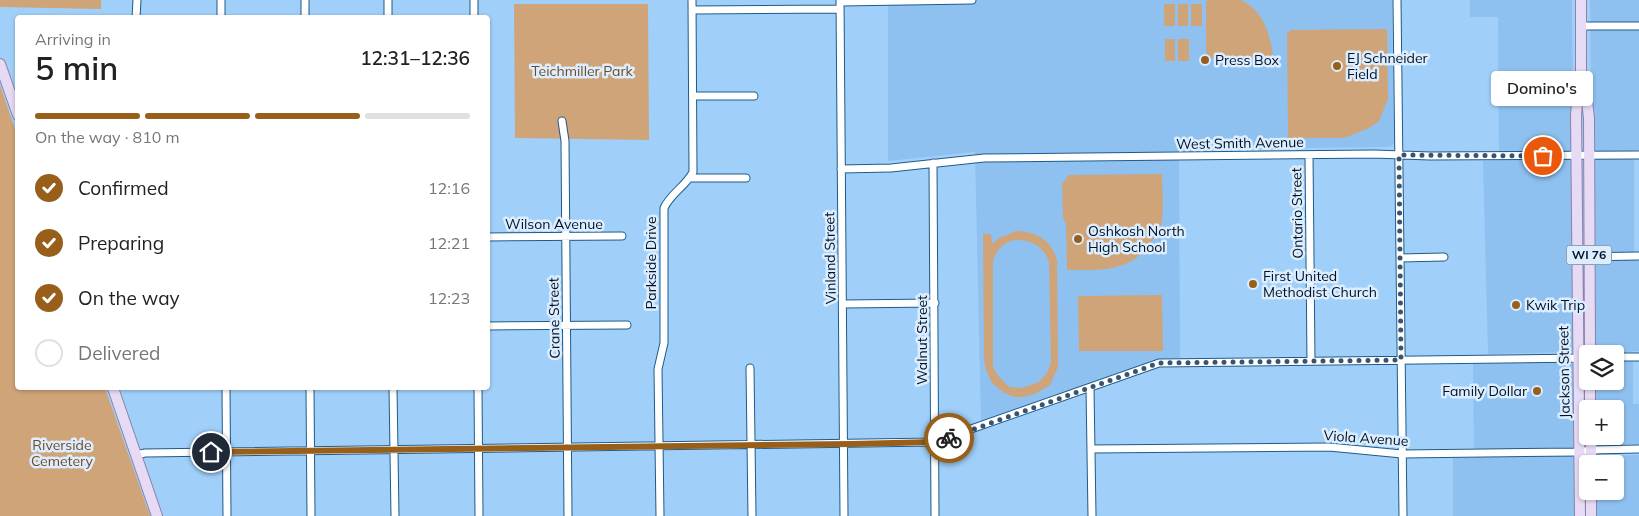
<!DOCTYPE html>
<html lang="en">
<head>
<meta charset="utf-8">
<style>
	:root { --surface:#fff; --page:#f6f6f6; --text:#222; --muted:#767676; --line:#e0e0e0; --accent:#975f1a }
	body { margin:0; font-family:Mulish,sans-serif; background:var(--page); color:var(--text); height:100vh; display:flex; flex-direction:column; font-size:19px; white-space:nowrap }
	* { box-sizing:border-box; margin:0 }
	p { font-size:16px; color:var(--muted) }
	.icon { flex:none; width:28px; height:28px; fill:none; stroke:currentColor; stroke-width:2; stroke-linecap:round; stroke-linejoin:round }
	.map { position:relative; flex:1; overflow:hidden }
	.details { position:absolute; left:15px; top:15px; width:475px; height:375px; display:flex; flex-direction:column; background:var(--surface); border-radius:5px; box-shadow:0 1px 4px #0004 }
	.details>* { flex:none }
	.fabs { position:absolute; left:1579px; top:345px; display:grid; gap:10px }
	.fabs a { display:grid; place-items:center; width:45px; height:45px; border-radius:5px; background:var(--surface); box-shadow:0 1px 4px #0004; font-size:25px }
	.pin { position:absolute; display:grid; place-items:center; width:42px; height:42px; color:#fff; margin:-21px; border:2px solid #fff; border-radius:50%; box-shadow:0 1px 5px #0007 }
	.courier { position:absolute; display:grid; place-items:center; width:50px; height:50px; margin:-25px; border:4px solid #975f1a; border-radius:50%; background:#fff; color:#222; box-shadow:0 1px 6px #0007 }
	.bubble { position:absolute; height:35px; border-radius:5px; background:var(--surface); box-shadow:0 1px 4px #0004; font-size:16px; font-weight:600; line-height:35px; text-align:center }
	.summary em { font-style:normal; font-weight:600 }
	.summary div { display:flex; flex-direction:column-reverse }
	.summary { display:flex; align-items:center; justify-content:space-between; height:85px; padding:0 20px }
	h1 { font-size:32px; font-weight:600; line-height:38px }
	.bar { display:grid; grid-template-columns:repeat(4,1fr); gap:8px 5px; align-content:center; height:60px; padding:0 20px }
	.bar i { height:6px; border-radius:4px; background:var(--line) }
	.bar .on { background:var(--accent) }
	.bar p { grid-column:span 4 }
	ol { padding:0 20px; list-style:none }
	li { display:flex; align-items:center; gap:15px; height:55px }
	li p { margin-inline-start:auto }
	li .icon { padding:5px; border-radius:50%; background:var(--accent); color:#fff; stroke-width:4 }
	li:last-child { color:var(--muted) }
	li i { width:28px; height:28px; border:2px solid var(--line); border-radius:50% }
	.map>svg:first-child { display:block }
	.built { fill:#8ec1f0 }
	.green { fill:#cfa479; fill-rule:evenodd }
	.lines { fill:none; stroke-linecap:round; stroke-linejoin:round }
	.street-casing { stroke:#1f5b8a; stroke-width:9 }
	.primary-casing { stroke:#8b83a8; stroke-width:12 }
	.street { stroke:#fff; stroke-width:7 }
	.primary { stroke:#e6daf5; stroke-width:10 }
	.done { stroke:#38546f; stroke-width:5; stroke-dasharray:0 9 }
	.route { stroke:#975f1a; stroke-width:6 }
	.poi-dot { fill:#975f1a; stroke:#dbedfe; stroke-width:2 }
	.labels { text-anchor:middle; stroke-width:5; stroke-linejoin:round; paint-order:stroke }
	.shield { fill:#dbedfe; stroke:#425365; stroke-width:1 }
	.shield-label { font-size:12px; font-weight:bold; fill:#001124 }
	.poi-label { font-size:14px; fill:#001124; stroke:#dbedfe; text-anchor:start }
	.park-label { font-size:14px; fill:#724b21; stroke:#dbedfe }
	.street-label { font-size:14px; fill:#001124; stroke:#dbedfe }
</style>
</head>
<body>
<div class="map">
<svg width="1639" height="516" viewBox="0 0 1639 516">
	<rect width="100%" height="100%" fill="#a0d0fa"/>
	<!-- built -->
	<path class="built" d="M890,0H1392L1394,143L1392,146L1388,147L1179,149L1180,358L1156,359L981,422L975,152L888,161V6H890Z
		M1470,0H1572L1575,344L1572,352L1488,354L1483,161L1499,160L1498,17H1470Z
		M1590,0H1639V150H1634V260L1639,261V351L1626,352L1627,361H1633V404H1639V444H1600L1595,441L1594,436H1615V409H1594V381H1615V354H1593Z
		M1567,362L1574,364L1577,516H1453V458H1474L1473,364Z
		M1639,455V516H1597L1596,491H1615V464H1596V458L1600,456Z"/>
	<!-- green -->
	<path class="green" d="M0,0H101V9L0,7Z
		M1208,0C1217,0 1231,0 1240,0C1263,8 1272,38 1273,60L1213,59L1206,52V2Z
		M514,4H648L649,140L515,138Z
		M1164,4H1175V26H1164Z
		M1178,4H1188V26H1178Z
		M1191,4H1202V26H1191Z
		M1387,29L1388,99L1379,121L1369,128L1344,138H1288L1287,33L1291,30Z
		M1165,39H1175V61H1165Z
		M1178,39H1189V61H1178Z
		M0,85L17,135L18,388H105L150,516H0Z
		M1162,174C1162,189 1164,205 1162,220C1161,229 1155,237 1150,244C1128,273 1100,270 1067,270L1066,224L1063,218L1062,184L1069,175Z
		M1016,231C1036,231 1053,241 1057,261L1058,367L1050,385L1035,394L1023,397H1014L1003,392L992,383L986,370L984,359L983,234H991L992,244L999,238ZM1017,240C1033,240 1044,247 1049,262L1051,362L1047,373L1039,382L1022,388L1010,387L1005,383L996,373L993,366V260C997,249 1005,241 1017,240Z
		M1162,295L1163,351H1079L1078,296Z"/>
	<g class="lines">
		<defs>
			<path id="street" d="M221,0V18
				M305,0V18
				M388,0V18
				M474,0V18
				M840,0L844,516
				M1397,0L1403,516
				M840,2L972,0
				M692,10L840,9
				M136,18L137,0
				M1581,26H1639
				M693,96H754
				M562,121L565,141L568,516
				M1309,155L1311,361
				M933,163L935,516
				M841,169L891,168L984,158L1374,154L1430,156L1639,155
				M690,178H746
				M488,237L622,236
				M1577,257L1639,256
				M1400,258L1444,257
				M843,304L935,303
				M488,326L627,325
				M1615,357H1639
				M750,368L752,516
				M226,388L227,516
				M310,388L311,516
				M393,388L395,516
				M478,388L479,516
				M1090,388L1092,516
				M1091,449L1329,447L1402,454L1579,452L1591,450L1639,449
				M136,455L145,453L934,442L1159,363L1588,358
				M660,516L658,369L664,343V208C671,193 686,186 693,172L692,0"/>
			<path id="primary" d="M0,64L18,115
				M1582,78L1587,101L1589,118L1590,354
				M1590,381V409
				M113,388L157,516
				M1591,436V464
				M1591,491V516
				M1580,516L1576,115L1578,92L1581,78V0"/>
		</defs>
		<!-- street casing -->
		<use href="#street" class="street-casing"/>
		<!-- primary casing -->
		<use href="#primary" class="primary-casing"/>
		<!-- street -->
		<use href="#street" class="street"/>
		<!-- primary -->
		<use href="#primary" class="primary"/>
	</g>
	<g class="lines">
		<!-- done -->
		<path class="done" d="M949,438L1159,363L1401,360L1399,155L1543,156"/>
		<!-- route -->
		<path class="route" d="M211,452L852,444L934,442L949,438"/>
	</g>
	<!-- markers -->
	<g class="poi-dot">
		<circle cx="1205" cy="60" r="5"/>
		<circle cx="1337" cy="66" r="5"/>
		<circle cx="1078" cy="239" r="5"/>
		<circle cx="1253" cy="284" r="5"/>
		<circle cx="1516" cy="305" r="5"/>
		<circle cx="1537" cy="391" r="5"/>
	</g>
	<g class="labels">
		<!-- shield labels -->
		<rect class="shield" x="1566.5" y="245.5" width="45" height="19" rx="4"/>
		<g class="shield-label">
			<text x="1589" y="259">WI 76</text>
		</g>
		<!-- poi labels -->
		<g class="poi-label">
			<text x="1347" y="63">EJ Schneider<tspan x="1347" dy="16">Field</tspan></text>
			<text x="1215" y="65">Press Box</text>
			<text x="1088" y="236">Oshkosh North<tspan x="1088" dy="16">High School</tspan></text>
			<text x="1263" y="281">First United<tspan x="1263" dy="16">Methodist Church</tspan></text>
			<text x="1526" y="310">Kwik Trip</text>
			<text x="1527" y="396" text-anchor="end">Family Dollar</text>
		</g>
		<!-- park labels -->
		<g class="park-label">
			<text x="582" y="76">Teichmiller Park</text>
			<text x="62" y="450">Riverside<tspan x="62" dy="16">Cemetery</tspan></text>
		</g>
		<!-- street labels -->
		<g class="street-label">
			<text transform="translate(1240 143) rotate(-1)" y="5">West Smith Avenue</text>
			<text transform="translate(1297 213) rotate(-91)" y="5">Ontario Street</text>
			<text x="554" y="229">Wilson Avenue</text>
			<text transform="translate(830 258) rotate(-91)" y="5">Vinland Street</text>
			<text transform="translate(651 263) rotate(-90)" y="5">Parkside Drive</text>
			<text transform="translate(554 318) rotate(-91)" y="5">Crane Street</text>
			<text transform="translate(922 340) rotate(-90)" y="5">Walnut Street</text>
			<text transform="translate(1564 372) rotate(-91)" y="5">Jackson Street</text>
			<text transform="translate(1366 438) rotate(4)" y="5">Viola Avenue</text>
		</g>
	</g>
</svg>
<div class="fabs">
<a><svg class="icon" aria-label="layers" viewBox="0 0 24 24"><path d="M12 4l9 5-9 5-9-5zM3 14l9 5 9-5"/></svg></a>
<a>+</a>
<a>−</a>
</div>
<div class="pin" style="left:1543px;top:156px;background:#ea580c"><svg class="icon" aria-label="bag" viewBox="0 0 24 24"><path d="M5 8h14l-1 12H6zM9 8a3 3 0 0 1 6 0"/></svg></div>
<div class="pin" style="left:211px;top:452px;background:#1f2937"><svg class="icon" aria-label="home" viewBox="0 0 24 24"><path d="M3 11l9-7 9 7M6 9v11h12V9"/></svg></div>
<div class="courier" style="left:949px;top:438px"><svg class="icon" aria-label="bike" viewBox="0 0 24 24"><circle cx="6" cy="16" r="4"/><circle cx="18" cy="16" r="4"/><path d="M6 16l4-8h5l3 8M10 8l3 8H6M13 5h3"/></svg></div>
<div class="bubble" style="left:1491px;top:71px;width:102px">Domino's</div>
<section class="details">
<div class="summary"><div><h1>5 min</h1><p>Arriving in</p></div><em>12:31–12:36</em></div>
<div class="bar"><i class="on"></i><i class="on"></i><i class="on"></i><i></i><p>On the way · 810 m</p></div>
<ol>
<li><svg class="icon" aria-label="check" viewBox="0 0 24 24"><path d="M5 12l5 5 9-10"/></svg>Confirmed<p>12:16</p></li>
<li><svg class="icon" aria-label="check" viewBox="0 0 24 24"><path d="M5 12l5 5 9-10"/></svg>Preparing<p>12:21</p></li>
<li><svg class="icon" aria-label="check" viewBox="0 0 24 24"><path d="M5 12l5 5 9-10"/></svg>On the way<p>12:23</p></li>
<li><i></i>Delivered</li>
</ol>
</section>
</div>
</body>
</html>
